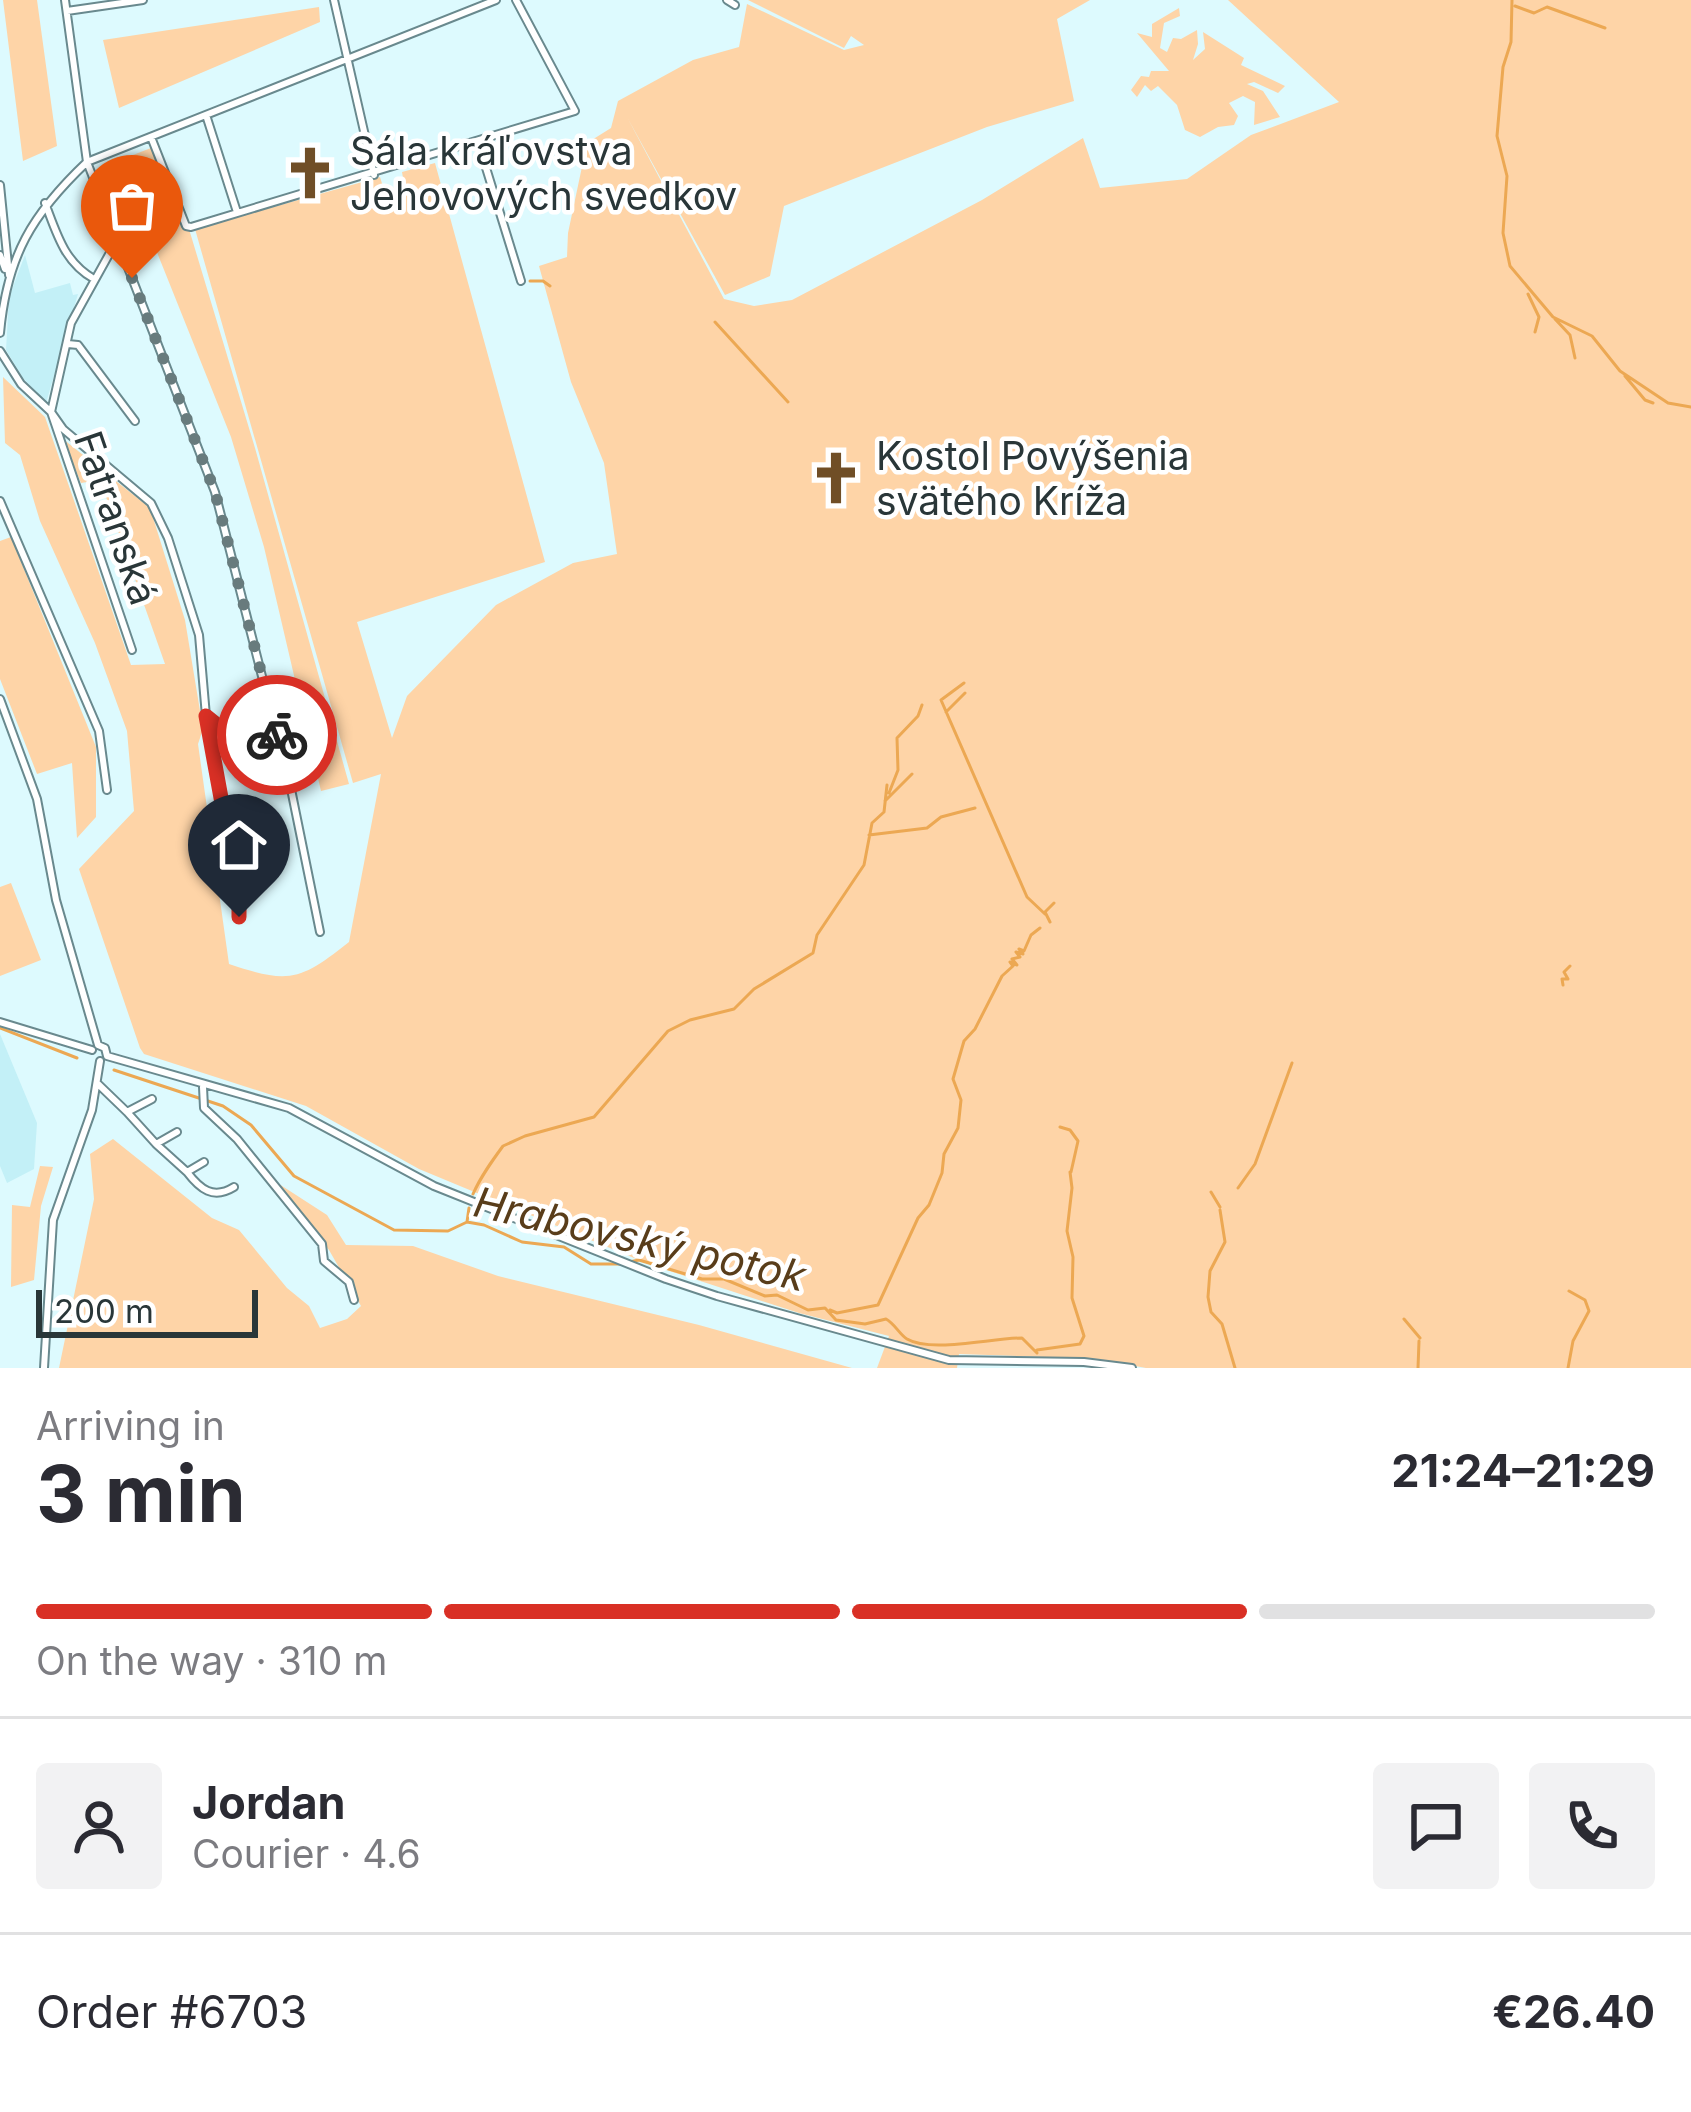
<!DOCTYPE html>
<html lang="en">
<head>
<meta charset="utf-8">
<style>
	:root { --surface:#fff; --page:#f2f2f3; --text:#2b2b33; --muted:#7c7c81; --line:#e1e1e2; --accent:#d93025 }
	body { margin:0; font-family:Inter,sans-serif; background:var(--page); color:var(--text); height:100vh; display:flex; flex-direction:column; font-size:45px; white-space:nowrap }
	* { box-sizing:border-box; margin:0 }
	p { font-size:39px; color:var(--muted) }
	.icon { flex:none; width:66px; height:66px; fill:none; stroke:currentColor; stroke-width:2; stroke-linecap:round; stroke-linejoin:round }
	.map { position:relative; height:1368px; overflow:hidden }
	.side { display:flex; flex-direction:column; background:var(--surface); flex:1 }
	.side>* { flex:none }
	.scale { position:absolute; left:36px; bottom:30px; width:222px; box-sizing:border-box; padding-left:12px; border:6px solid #293638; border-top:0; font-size:33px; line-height:42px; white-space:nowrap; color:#293638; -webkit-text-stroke:9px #fff; paint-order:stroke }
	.pin { position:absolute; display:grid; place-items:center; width:102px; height:102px; color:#fff; margin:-123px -51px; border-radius:50% 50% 50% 0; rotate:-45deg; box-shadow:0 0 12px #0007 }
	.pin .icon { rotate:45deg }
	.courier { position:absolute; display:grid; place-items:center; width:120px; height:120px; margin:-60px; border:9px solid #d93025; border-radius:50%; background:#fff; color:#222; box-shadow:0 3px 15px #0007 }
	.summary em { font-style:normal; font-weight:700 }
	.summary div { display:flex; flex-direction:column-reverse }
	.summary { display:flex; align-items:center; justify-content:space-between; height:204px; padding:0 36px }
	h1 { font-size:78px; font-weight:700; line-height:90px }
	.bar { display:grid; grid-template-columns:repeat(4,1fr); gap:18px 12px; align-content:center; height:144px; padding:0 36px }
	.bar i { height:15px; border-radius:9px; background:var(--line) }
	.bar .selected { background:var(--accent) }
	.bar p { grid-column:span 4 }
	.line { display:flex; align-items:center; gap:30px; padding:0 36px; border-top:3px solid var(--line) }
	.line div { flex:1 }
	.round { display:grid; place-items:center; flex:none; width:126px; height:126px; border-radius:12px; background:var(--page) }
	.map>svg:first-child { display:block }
	.built { fill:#c3f0f7 }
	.green { fill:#fed4a7 }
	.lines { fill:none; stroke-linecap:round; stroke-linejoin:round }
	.stream { stroke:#eca853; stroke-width:3 }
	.street-casing { stroke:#69898e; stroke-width:10 }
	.street { stroke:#fff; stroke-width:6 }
	.done { stroke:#687b7d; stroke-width:12; stroke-dasharray:0 21.6 }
	.route { stroke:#d93025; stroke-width:15 }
	.labels { text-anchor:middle; stroke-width:9; stroke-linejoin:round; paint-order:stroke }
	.poi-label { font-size:39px; fill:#293638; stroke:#fff; text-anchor:start }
	.street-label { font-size:39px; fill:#293638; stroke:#fff }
	.water-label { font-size:42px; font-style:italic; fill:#593d1a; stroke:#fff }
</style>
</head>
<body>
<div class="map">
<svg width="1691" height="1368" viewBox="0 0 1691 1368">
	<rect width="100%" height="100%" fill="#ddfafe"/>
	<!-- built -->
	<path class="built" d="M25,255L35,293L70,283L73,295L78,294L46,403L23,378L6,350L9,297Z
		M0,1034L37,1123L34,1169L7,1183L0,1166Z"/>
	<!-- green -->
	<path class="green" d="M3,0H37L57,146L23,161Z
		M748,0H1090L1057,19L1074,101L987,127L784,206L770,276L725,295L627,117L724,299L754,306L792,300L982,200L1083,138L1100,188L1187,179L1251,135L1339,102L1228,0H1691V1368H1146L1098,1359L959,1354L957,1368H877L889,1336L799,1313L651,1265L419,1169L306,1106L144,1054L140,1048L79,869L134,811L127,731L95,643L40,521L20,455L5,443L3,377L45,417L131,665L165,664L100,480L81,483L63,439L150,508L185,620L203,729L198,744L229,964C289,984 300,981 349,942L381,774L353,783L195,229L380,177L384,190L404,184L402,172L435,163L545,562L357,622L392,738L407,696L496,605L573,563L617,554L604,463L571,382L539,266L567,257L568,233L587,143L611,128L618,101L693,60L739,47L747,4L844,50L864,45L851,36L844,48Z
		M319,7L320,22L119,108L103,40Z
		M1179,8L1180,16L1164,23L1160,48L1167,52L1173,38L1181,39L1197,30L1198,44L1193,60L1205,49L1203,32L1244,58L1241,65L1285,86L1278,93L1254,82L1247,84L1263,91L1280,117L1254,125L1255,102L1243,96L1229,103L1238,116L1234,125L1218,127L1200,137L1185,130L1177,105L1158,86L1151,91L1145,85L1137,97L1131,90L1141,76L1149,77L1151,71H1169L1137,33L1152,37V24Z
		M151,148L184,230L189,229L255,448L349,784L321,791L264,547L231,437L120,160Z
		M11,537L96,747V817L77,838L72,763L37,774L0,679V541Z
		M11,883L41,960L0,976V887Z
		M113,1139L212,1218L239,1230L287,1288L309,1306L320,1328L347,1319L361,1306L329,1250L279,1184L327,1215L346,1245L413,1246L498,1276L699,1325L852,1368H59L94,1199L90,1154Z
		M40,1166L53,1167L41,1206L34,1280L11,1287L12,1205L30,1207Z"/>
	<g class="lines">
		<!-- stream -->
		<path class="stream" d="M1512,0L1511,42L1503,67L1497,136L1507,176L1503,233L1510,266L1553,317L1592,336L1620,371L1668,403L1691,407
			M1515,6L1534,13L1547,7L1605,28
			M530,281H543L550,286
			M1528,294L1539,317L1535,332
			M1555,319L1570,335L1575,358
			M715,322L788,402
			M1625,376L1645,400L1653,403
			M964,683L941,700L1027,897L1045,914
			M946,712L965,693
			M889,793L898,770L897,738L918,716L922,705
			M885,801L912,774
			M869,835L927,828L941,817L975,808
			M1050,922L1045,912L1054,903
			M1563,985L1562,979H1568L1564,972L1570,966
			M0,1028L77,1058
			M114,1070L223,1106L251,1125L294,1176L394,1230L448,1231L467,1222L484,1225L522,1242L564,1247L591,1264H620
			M1060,1127L1070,1130L1078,1141L1071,1172
			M1238,1188L1255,1164L1292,1063
			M1211,1192L1220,1207
			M473,1194C481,1176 492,1161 503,1146L525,1136L594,1117L668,1031L690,1020L734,1009L754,989L813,953L817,935L864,865L872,823L884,812L887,785
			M1220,1210L1225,1242L1210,1271L1208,1297L1211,1312L1222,1324L1235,1368
			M467,1222L469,1208
			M629,1262L639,1260L702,1279H724L765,1296L777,1295L808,1310L825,1308L836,1320L865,1324L886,1319C895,1324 899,1334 907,1339C931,1353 991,1338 1022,1338L1037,1353
			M830,1310L837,1313L878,1305L918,1218L929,1205L942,1173L944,1154L958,1128L961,1100L953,1079L964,1041L975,1029L1002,976L1013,966L1010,962L1017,965L1012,959L1020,957L1016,952L1023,954L1019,949L1024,951L1031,935L1040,928
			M1404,1319L1420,1338
			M1037,1350L1080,1344L1084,1336L1072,1298L1073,1257L1067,1231L1072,1188L1070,1172
			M1418,1368L1419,1341
			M1568,1368L1573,1341L1589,1311L1585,1300L1569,1291"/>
		<defs>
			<path id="street" d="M65,0L87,162L215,492L292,794L320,932
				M334,0L374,175
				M727,0L735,5
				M67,11L143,0
				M206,115L237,212
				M151,137L186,226L191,227L575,111L516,0
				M478,142L521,281
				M0,185L9,275
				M45,203C57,234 64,262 94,279
				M117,240L71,323L51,412L63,429L151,503L168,538L199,635L206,716L239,896V918
				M0,255L5,269
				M0,333C7,256 32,214 87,162L496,0
				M68,344L78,345L135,421
				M0,351L21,384L51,412L132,650
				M0,501L99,731L107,790
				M0,699L37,799L56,900L98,1045L105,1048L107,1056
				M208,718L253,754L286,773
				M0,1022L92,1050
				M107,1056L289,1108L434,1186L666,1279L717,1296L949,1360L1084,1362L1132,1368
				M98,1084L127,1112L152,1099
				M203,1087L204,1108L237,1139L322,1244L324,1261L349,1282L354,1300
				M127,1112L156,1144L177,1132
				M156,1144L187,1172L204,1162
				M187,1172C200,1189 213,1200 234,1187
				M44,1368L53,1220L92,1110L100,1061"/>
		</defs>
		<!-- street casing -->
		<use href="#street" class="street-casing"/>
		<!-- street -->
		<use href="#street" class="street"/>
	</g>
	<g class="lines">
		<!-- done -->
		<path class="done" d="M132,278L215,492L277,735"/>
		<!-- route -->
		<path class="route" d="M239,917V896L206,716L253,754L286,773L277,735"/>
	</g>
	<!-- icons -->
	<defs>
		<symbol id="church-bare" viewBox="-9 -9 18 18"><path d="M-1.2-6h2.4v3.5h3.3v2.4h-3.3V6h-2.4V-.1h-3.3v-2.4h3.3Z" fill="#704e26" stroke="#fff" stroke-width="2.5" paint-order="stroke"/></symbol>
	</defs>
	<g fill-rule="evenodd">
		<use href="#church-bare" x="272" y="135" width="76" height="76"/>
		<use href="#church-bare" x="798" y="440" width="76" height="76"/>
	</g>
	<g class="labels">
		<!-- poi labels -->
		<g class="poi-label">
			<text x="350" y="165">Sála kráľovstva<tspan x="350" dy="45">Jehovových svedkov</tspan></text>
			<text x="876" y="470">Kostol Povýšenia<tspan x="876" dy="45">svätého Kríža</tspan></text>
		</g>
		<!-- street labels -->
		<g class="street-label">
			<text transform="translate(116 518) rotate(71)" y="14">Fatranská</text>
		</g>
		<!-- water labels -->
		<g class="water-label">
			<text transform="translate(640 1239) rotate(13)" y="15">Hrabovský potok</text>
		</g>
	</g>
</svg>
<div class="scale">200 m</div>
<div class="pin" style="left:132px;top:278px;background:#ea580c"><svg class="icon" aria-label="bag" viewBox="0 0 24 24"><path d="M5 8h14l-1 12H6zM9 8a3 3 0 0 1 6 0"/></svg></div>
<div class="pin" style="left:239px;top:917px;background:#1f2937"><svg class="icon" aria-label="home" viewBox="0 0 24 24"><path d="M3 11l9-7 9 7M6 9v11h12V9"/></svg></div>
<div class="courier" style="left:277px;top:735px"><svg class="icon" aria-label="bike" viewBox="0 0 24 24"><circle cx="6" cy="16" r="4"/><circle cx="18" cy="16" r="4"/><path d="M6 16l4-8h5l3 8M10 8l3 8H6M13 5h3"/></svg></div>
</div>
<section class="side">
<div class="summary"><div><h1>3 min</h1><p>Arriving in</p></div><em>21:24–21:29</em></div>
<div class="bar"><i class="selected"></i><i class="selected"></i><i class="selected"></i><i></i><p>On the way · 310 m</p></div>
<div class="line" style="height:216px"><a class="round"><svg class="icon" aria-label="person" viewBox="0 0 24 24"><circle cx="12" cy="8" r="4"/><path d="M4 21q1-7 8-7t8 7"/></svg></a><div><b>Jordan</b><p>Courier · 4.6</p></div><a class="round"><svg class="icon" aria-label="chat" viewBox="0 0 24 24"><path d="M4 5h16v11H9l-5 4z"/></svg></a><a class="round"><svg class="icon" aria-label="phone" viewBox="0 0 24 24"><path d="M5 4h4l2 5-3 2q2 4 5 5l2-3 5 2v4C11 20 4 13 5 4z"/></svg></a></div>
<div class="line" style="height:156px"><div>Order #6703</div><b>€26.40</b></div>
</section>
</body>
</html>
